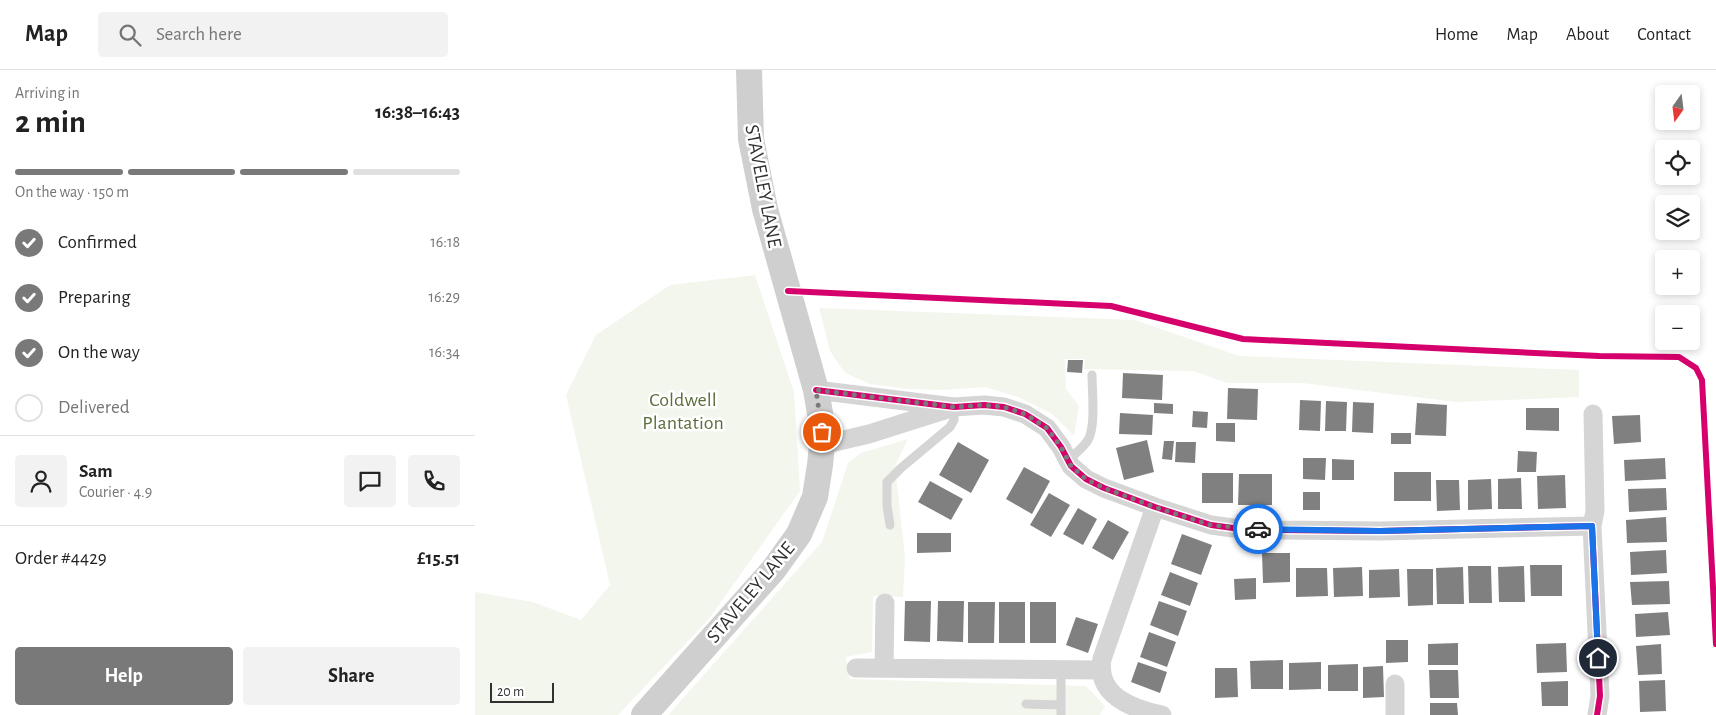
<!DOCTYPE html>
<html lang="en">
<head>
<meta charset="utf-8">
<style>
	:root { --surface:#fff; --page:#f2f2f2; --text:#222; --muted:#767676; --line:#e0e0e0; --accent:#797979 }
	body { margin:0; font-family:"Alegreya Sans",sans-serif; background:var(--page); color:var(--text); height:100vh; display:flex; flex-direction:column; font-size:19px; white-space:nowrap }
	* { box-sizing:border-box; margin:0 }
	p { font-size:16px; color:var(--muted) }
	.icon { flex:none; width:28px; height:28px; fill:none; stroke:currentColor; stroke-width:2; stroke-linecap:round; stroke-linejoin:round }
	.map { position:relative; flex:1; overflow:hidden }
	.details { display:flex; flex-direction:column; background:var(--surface); width:475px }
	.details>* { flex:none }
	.needle { width:32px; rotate:194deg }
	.buttons { position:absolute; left:1180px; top:15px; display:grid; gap:10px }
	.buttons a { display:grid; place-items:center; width:45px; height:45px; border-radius:5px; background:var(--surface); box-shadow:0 2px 8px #0003; font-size:25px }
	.scale { position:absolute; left:15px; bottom:12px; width:64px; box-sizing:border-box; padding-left:5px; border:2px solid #313131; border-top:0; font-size:14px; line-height:18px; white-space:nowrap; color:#313131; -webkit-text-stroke:4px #fff; paint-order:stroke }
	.pin { position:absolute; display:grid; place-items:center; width:42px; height:42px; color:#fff; margin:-21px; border:2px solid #fff; border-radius:50%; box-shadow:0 1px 5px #0007 }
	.courier { position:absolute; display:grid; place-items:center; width:50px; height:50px; margin:-25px; border:4px solid #1a73e8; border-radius:50%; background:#fff; color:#222; box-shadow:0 1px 6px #0007 }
	.headline em { font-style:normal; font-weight:700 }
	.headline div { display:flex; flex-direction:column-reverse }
	.headline { display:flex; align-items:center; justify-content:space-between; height:85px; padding:0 15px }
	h1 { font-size:32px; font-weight:700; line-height:38px }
	.bar { display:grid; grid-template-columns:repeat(4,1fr); gap:8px 5px; align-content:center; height:60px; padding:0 15px }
	.bar i { height:6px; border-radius:4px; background:var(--line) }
	.bar .active { background:var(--accent) }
	.bar p { grid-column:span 4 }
	.line { display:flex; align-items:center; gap:12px; padding:0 15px; border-top:1px solid var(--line) }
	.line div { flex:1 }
	.round { display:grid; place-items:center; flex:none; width:52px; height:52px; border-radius:5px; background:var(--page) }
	ol { padding:0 15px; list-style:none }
	li { display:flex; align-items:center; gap:15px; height:55px }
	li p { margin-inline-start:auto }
	li .icon { padding:5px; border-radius:50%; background:var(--accent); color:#fff; stroke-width:4 }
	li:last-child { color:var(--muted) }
	li i { width:28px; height:28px; border:2px solid var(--line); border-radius:50% }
	.button { display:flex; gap:10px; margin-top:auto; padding:10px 15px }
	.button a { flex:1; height:58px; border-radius:5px; background:var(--accent); color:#fff; font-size:20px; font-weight:700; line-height:58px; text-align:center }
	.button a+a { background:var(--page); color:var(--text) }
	header { display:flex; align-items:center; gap:30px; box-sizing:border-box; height:70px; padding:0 25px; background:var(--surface); border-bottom:1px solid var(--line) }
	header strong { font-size:24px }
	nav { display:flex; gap:28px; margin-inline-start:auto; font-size:18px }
	.search { width:350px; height:45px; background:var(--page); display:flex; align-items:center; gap:12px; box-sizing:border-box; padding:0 18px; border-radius:5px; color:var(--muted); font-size:19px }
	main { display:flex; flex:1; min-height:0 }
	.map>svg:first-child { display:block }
	.green { fill:#f3f6ed }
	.building { fill:#808080 }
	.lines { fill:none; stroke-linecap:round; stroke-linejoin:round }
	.lane { stroke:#d5d5d5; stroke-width:9 }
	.street { stroke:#d5d5d5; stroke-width:19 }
	.secondary { stroke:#cfcfcf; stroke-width:26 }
	.cycleway-casing { stroke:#fff; stroke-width:9 }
	.cycleway { stroke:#d6006c; stroke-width:6 }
	.done { stroke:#797979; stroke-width:5; stroke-dasharray:0 9 }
	.route { stroke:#1a73e8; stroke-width:6 }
	.labels { text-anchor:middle; stroke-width:5; stroke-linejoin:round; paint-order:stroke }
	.street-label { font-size:20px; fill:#313131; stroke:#fff }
	.park-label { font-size:20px; fill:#5b6f3b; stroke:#fff }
</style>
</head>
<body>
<header>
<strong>Map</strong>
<div class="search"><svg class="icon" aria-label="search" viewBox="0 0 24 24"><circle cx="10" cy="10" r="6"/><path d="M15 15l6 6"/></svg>Search here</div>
<nav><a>Home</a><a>Map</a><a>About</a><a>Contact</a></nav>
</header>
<main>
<section class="details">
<div class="headline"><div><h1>2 min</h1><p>Arriving in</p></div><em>16:38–16:43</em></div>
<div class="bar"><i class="active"></i><i class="active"></i><i class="active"></i><i></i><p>On the way · 150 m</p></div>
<ol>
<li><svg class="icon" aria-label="check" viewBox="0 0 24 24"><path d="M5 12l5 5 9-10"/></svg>Confirmed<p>16:18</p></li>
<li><svg class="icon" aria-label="check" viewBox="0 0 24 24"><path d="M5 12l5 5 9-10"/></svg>Preparing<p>16:29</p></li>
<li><svg class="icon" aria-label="check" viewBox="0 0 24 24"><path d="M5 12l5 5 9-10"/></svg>On the way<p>16:34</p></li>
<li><i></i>Delivered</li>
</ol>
<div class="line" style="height:90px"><a class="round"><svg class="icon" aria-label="person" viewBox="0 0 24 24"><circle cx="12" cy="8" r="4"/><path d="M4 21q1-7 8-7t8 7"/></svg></a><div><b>Sam</b><p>Courier · 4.9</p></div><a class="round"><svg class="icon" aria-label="chat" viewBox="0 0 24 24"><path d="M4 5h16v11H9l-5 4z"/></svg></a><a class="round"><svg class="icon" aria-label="phone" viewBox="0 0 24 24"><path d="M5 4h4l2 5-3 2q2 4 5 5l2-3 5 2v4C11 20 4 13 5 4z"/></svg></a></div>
<div class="line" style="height:65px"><div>Order #4429</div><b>£15.51</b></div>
<div class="button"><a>Help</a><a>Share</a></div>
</section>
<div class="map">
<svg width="1241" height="645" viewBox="0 0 1241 645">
	<rect width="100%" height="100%" fill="#fff"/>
	<!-- green -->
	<path class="green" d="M280,205L319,322L325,421L233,550L143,645H0V522L58,532L106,550L135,515L91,325L121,265L195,215Z
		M344,238L660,250L764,286L1104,300V327L981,332L827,313H752L718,301L609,299L610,289H590L591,319L604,336L599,366L577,344L543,327L510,317L467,320L434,319L395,314L370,303L355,281Z
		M433,369L420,396L430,487L428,527L398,526L397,582L371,587L375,609L611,616L630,636L625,645H193L347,472L373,393L386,383Z"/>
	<!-- building -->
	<path class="building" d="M593,290H608L607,303L592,302Z
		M648,303L688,305L687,330L647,328Z
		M753,318L783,319L782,350L752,349Z
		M825,330L846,331L845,361L824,360Z
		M851,331L872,332L871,361H850Z
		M878,332L899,333L898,363L877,362Z
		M679,333L698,334V344L679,343Z
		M942,333L972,335L971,366L940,365Z
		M1051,338H1084V361L1051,360Z
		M718,341L733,342L732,358L717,357Z
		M645,343L678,345L677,365L644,364Z
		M1165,345L1166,372L1139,374L1137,346Z
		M741,353H760V372L741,371Z
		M916,363H936V374H916Z
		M672,370L679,402L649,410L641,378Z
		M689,371H699L697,390L687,389Z
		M483,372L514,390L496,423L464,405Z
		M701,372H721L720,393L700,392Z
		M1043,381L1062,382L1061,402H1042Z
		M828,388H851L850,410L828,409Z
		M1190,388L1191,409L1150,411L1149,390Z
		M857,389L879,390V410H857Z
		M549,397L575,411L557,444L531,429Z
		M919,402H956V431H919Z
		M727,403H758V433H727Z
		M764,404H797V435H763Z
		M1090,405L1091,438L1063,439L1062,406Z
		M1046,408L1047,439H1023V409Z
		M1016,409L1017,439L993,440V410Z
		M961,410H984L985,440L962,441Z
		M455,411L488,429L476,450L443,432Z
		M1191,418L1192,440L1154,442L1153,419Z
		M828,422H845V440H828Z
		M574,423L595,435L576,467L555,455Z
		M603,438L622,449L608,475L588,464Z
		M1191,447L1192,472L1152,473L1151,450Z
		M633,450L654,462L638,490L617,478Z
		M442,463H476V482L442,483Z
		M707,464L737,475L726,505L696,494Z
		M1191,480L1192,503L1156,505L1155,482Z
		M787,483H815V512L788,513Z
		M1055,495H1087V526H1056Z
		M993,496H1016L1017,533H994Z
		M1049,496L1050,532H1024L1023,497Z
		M887,497L888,526L859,527L858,498Z
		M988,497L989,534H962L961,498Z
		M821,498H852L853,526L821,527Z
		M924,499L925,527L894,528V500Z
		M932,499H958V535L933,536Z
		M695,502L723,513L715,536L686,525Z
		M781,508V529L760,530L759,509Z
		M1194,511L1195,534L1157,535L1155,512Z
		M430,531H456L455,572L429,571Z
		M463,531H489L488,572L462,571Z
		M684,531L712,541L703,566L675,555Z
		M493,532H520L519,573H493Z
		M524,532H550V573H524Z
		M555,532H581V573H555Z
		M1193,542L1195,565L1161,567L1160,544Z
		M601,547L623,554L613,583L591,575Z
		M674,562L701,572L692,597L665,587Z
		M911,570H933V592L911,593Z
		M983,573V595H953V574Z
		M1091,573L1092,602L1062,603L1061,574Z
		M1186,574L1187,604L1163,605L1161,576Z
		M808,590V619H776L775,591Z
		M663,592L692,602L685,623L656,612Z
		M846,592V619L814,620V593Z
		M883,594V621H853V595Z
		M908,596L909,627L888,628V597Z
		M740,598H762L763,627L740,628Z
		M954,600H983L984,628H955Z
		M1190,610L1191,641L1165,642L1164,611Z
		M1093,611V636H1067L1066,612Z
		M955,633H982L983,645H955Z"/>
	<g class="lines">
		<!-- lane -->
		<path class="lane" d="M593,390C600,384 608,378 613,370C621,356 617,322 617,305
			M415,455L412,436V412L426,398L475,357L479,350V337
			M586,600V645
			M551,634L585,635"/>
		<!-- street -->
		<path class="street" d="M341,320L479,337L509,335L529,337L550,344L572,358L586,377L596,396L611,409L629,418L680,437L736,455L758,458L804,460L905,461L1117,456L1125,626L1122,645
			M347,375L394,364L476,338
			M680,437L627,589C621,626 658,639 687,645
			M1117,456L1120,441L1118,344
			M381,598L625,600
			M409,598L410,533
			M920,645V614"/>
		<!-- secondary -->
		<path class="secondary" d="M169,645L299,499L324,464L340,427L345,395L347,375L346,349L341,320L290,139L276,69L274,0"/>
		<defs>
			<path id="cycleway" d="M313,221L636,236L768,269L1124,286L1204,287L1221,298L1227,310L1241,574
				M341,320L479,337L509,335L529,337L550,344L572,358L586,377L596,396L611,409L629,418L680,437L736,455L758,458L804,460L905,461L1117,456L1125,626L1122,645"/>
		</defs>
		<!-- cycleway casing -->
		<use href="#cycleway" class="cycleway-casing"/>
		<!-- cycleway -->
		<use href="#cycleway" class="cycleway"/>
	</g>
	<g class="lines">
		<!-- done -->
		<path class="done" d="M347,362L341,320L479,337L509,335L529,337L550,344L572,358L586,377L596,396L611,409L629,418L680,437L736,455L783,459"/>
		<!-- route -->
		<path class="route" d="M783,459L905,461L1117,456L1123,588"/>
	</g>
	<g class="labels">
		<!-- street labels -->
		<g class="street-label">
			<text transform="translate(289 116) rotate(79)" y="7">STAVELEY LANE</text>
			<text transform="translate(275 522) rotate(-50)" y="7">STAVELEY LANE</text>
		</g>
		<!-- park labels -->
		<g class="park-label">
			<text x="208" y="336">Coldwell<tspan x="208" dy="23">Plantation</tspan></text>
		</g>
	</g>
</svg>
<div class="buttons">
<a><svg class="needle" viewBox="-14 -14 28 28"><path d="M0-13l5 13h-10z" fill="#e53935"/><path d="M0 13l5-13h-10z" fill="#767676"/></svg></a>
<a><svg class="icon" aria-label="locate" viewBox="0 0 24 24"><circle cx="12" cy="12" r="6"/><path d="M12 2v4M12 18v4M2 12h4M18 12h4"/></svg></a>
<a><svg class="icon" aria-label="layers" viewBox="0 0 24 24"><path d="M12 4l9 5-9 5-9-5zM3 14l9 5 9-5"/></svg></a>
<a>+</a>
<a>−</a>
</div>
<div class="scale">20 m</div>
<div class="pin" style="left:347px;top:362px;background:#ea580c"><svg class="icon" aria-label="bag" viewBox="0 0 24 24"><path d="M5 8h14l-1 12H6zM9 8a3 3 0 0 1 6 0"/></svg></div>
<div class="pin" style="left:1123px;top:588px;background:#1f2937"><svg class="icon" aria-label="home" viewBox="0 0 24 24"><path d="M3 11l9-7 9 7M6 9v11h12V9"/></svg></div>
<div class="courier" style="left:783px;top:459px"><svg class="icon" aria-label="car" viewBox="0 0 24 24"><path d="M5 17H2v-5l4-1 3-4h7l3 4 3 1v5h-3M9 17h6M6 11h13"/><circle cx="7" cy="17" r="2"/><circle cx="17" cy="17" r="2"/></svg></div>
</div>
</main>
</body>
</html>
